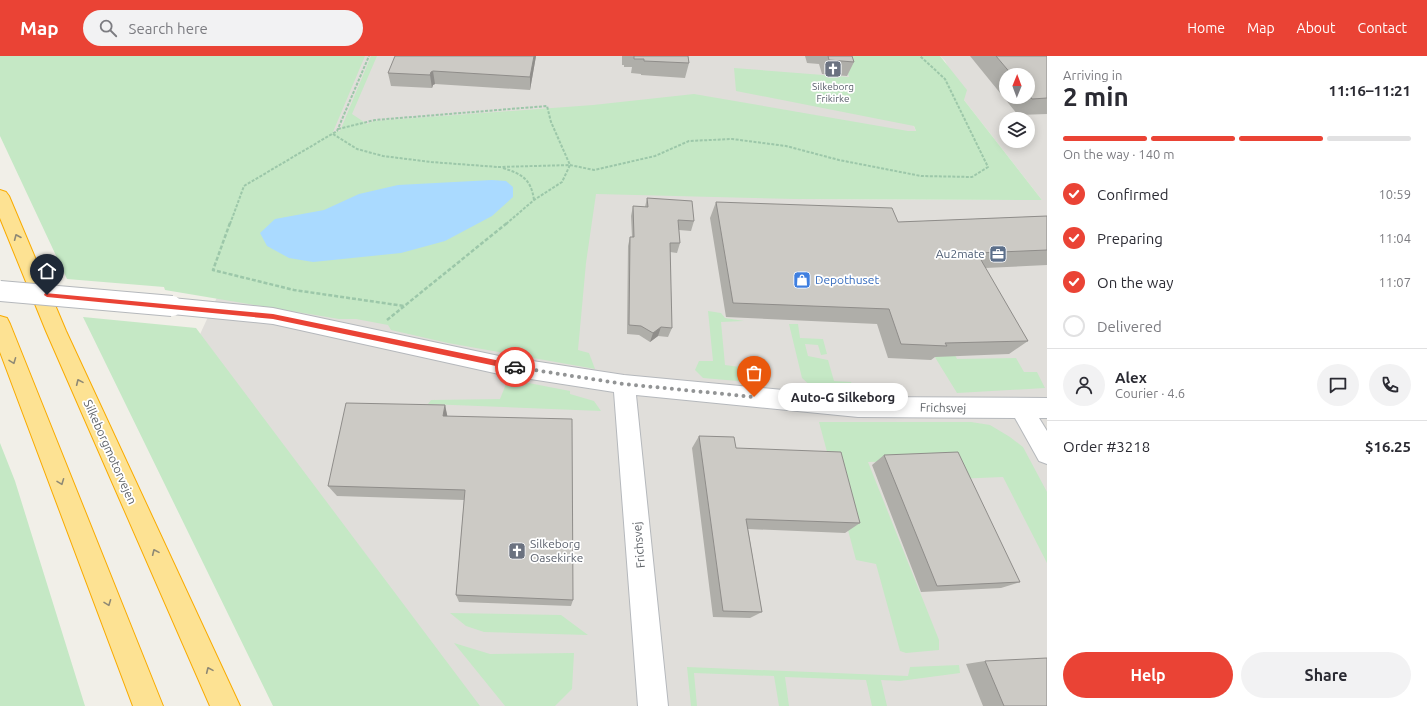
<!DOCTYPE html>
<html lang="en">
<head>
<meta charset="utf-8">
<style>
	:root { --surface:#fff; --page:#f2f2f3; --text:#2b2b33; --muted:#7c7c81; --line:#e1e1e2; --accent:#ea4335 }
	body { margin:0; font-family:Ubuntu,sans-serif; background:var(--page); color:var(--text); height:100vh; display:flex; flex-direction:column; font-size:15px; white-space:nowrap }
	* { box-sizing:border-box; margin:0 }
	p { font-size:13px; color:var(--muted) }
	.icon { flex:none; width:22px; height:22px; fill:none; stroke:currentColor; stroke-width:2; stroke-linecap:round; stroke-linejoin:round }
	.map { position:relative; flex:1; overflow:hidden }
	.drawer { display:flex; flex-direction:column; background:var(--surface); width:380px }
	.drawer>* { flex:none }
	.needle { width:26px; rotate:1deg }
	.buttons { position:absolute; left:999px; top:12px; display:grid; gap:8px }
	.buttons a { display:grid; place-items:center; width:36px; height:36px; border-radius:50%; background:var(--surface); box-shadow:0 2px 10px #0003; font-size:20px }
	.pin { position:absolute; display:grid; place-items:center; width:34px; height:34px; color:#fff; margin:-41px -17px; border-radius:50% 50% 50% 0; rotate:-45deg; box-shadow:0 0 4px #0007 }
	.pin .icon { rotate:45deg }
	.courier { position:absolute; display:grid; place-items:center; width:40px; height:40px; margin:-20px; border:3px solid #ea4335; border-radius:50%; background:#fff; color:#222; box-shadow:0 1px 5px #0007 }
	.bubble { position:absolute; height:28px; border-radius:14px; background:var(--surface); box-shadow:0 2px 10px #0003; font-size:13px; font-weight:600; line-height:28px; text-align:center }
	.summary em { font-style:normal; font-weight:600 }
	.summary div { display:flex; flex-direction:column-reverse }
	.summary { display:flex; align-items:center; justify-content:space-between; height:68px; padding:0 16px }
	h1 { font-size:26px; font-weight:600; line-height:30px }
	.bar { display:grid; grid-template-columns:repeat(4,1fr); gap:6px 4px; align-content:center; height:48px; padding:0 16px }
	.bar i { height:5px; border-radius:3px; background:var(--line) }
	.bar .selected { background:var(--accent) }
	.bar p { grid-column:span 4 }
	.line { display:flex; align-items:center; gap:10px; padding:0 16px; border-top:1px solid var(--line) }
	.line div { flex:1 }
	.round { display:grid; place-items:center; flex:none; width:42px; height:42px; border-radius:21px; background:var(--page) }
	ol { padding:0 16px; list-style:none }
	li { display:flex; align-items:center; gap:12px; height:44px }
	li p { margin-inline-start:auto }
	li .icon { padding:4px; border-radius:50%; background:var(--accent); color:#fff; stroke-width:4 }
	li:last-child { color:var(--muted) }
	li i { width:22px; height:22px; border:2px solid var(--line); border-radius:50% }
	.action { display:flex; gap:8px; margin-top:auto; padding:8px 16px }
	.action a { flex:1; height:46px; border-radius:24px; background:var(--accent); color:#fff; font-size:16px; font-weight:600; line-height:46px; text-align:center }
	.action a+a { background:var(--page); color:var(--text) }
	header { display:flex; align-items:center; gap:24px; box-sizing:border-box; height:56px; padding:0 20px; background:var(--accent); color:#fff }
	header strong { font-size:19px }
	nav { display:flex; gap:22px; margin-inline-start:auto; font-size:14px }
	.search { width:280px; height:36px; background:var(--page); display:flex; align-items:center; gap:10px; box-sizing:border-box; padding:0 14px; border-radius:22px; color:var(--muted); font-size:15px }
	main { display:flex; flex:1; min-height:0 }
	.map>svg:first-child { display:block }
	.industrial { fill:#e0deda; fill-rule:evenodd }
	.green { fill:#c5e8c5 }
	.water { fill:#aadaff }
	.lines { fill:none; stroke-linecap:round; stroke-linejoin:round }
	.minor-casing { stroke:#b5b8bc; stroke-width:2 }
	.motorway-casing { stroke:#f9ab00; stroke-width:2 }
	.path-far1 { stroke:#9cc7a9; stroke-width:2; stroke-dasharray:3 1.5; stroke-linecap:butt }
	.path { stroke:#9cc7a9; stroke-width:2.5; stroke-dasharray:4 2; stroke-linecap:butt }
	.minor { fill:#fff; fill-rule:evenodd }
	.motorway { fill:#fde293; fill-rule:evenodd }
	.minor-bridge-casing { stroke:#b5b8bc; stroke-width:22; stroke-linecap:butt }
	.minor-bridge { stroke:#fff; stroke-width:20 }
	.wall { fill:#afaea9; fill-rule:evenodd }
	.shaded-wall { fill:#8f8d8a }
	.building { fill:#cccac5; stroke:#8f8d8a }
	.oneway { stroke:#8e8975 }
	.route { fill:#ea4335 }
	.done { stroke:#929495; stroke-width:4; stroke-dasharray:0 7.2 }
	.labels { text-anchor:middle; stroke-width:3.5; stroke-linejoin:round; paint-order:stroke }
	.far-worship-label { font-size:10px; fill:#5b616d; stroke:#fff }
	.service-label { font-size:12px; fill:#4e5e75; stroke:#fff; text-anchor:end }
	.shop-label { font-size:12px; fill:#366cbe; stroke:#fff; text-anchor:start }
	.street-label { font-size:12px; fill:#5f6368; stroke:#fff }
	.worship-label { font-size:12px; fill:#5b616d; stroke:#fff; text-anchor:start }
</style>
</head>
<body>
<header>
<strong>Map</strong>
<div class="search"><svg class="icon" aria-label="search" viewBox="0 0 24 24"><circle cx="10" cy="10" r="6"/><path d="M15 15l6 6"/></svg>Search here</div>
<nav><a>Home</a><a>Map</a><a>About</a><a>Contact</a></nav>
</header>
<main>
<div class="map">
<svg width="1047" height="650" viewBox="0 0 1047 650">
	<rect width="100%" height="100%" fill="#f1efe8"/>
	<!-- industrial -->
	<path class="industrial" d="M328,0H883L916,75H909L795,143L1042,144L964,44L945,5L940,0H1047V650H473L196,287ZM1006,19H1028V41H1006ZM1006,63H1028V85H1006Z"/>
	<!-- green -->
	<path class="green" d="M0,0H365L333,76L340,75L371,0H377L352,58L367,68L374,65L593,49L694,38L908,75H916L914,70L736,35L734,12L849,21L842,0H940L967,34L964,44L1042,144L795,143L596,138L586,207L578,294L589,297L595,313L448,287L391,274L388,269L356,263H339L165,234L164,231L67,223L0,80Z
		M894,169L957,303L1016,302L1024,316H1037L1045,332L957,337L933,298Z
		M708,255L721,257L725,262L744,265L721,266L725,309L762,314L761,327L703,322L695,314L699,305H713Z
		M83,261L196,272L480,650H273Z
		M789,268H798L800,282L823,283L827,298L821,299L818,289L805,288L808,300L828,304L834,325L851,326L854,333H814L802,322Z
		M508,323L570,335V338L594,345L601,355L428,348L431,344L500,343Z
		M819,366H971L990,369L1010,381L1023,391L1047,436V507L1003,421L955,423L946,404L868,406L939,584V594L906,597L900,595L876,508L856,504Z
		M0,387L15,425L85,650H0Z
		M450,557L561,559L588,579L484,576L466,570Z
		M454,587L490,598L574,597L572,633L555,650H505Z
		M959,609L960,617L900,625L881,624L887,650H872L866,624L785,621L789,650H779L774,620L694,617L697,650H691L687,611L908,620L910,611Z"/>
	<!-- water -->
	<path class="water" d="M492,124L506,125L513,131V141L492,160L445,185L401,197L313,206L289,202L267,190L260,177L275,163L324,154L359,138L398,129Z"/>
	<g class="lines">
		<defs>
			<path id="minor" d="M172,242L273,252L499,300L624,319L858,341L1047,342V362H1039L1047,375V408L1039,405L1015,362L858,361L636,339L668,650H638L614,336L499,318L273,268L172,258L165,256L162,250L165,244Z"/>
			<path id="motorway" d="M0,134L6,136L9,140L66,275L240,650H210L46,275L0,162Z
				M0,260L7,262L10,268L163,650H133L0,296Z"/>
		</defs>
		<!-- minor casing -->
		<use href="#minor" class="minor-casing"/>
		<!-- motorway casing -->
		<use href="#motorway" class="motorway-casing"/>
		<!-- path-far1 -->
		<path class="path-far1" d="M338,73L375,64L547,50L551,66L570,109L562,126L534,144L506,168
			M333,78L357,93L383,100L431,106L498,111
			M498,111L570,109L594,114L655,100L689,85L732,83L786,90L839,104L921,120L972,121L988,111L945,23L920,0
			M503,112C522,118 531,123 534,144
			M230,168L244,130L337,75L369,0"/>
		<!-- path -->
		<path class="path" d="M230,167L213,214L294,234L404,250
			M387,264L507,167"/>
		<!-- minor -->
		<use href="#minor" class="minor"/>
		<!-- motorway -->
		<use href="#motorway" class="motorway"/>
		<defs>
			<path id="minor-bridge" d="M0,235L172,250"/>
		</defs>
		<!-- minor-bridge casing -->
		<use href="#minor-bridge" class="minor-bridge-casing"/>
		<!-- minor-bridge -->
		<use href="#minor-bridge" class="minor-bridge"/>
	</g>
	<!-- wall -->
	<path class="wall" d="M536,0L530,34L435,28L433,29L432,32L391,30L388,17Z
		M618,0H688L689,7L685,22L641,19V18L631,17L632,11H624V9H622V0Z
		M805,0H852L854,6L847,20L822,18L819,8L807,7Z
		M970,0H1047V58L1018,59ZM1006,19H1028V41H1006Z
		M647,142L694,165L691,175L679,174L680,187L677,197L670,196L672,272L668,281L658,280L650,286L639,279L627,278L628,190L630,181H632L631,160L633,150L645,151Z
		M716,146L898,166L1047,160V209L985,212L1028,285L1009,298L935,301L931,304L888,302L877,268L726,261L710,162Z
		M445,349L447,360L573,544L571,550L459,546L456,539L464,444L337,440L328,430Z
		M699,380L736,392L860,467L845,477L748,473L762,556L750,562L713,561L692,392Z
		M884,399L1020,526L1001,532L921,536L872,409Z
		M985,605L1047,650H983L966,608Z"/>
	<!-- shaded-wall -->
	<path class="shaded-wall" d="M534,0H536L530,34V21Z
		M433,15L435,28L433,29L432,32L430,19L431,16Z
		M661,271L658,280L650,286L653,277Z
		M445,349L448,363L443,360Z"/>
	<!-- building -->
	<path class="building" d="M395,0H534L530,21L433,15L431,16L430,19L388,17Z
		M634,0H688L689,7L644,5V3H634Z
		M828,0H852L854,6L829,4Z
		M996,0H1047V42L1032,43L1028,38V19H1012Z
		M647,142L692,145L694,165L678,164L680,187H670L672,272L661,271L653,277L641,270L629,269L630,181H634L633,150L648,151Z
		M716,146L892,152L898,166L1047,160V194L977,197L1028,285L945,287L947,290L901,288L889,253L733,247Z
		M346,347L445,349L443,360L572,363L573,544L456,539L465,434L328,430Z
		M699,380L734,381L736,392L841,396L860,467L746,463L762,556L723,555Z
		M958,396L1020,526L937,530L884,399Z
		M1047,602V650H1004L985,605Z"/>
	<!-- one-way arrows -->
	<defs><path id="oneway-chevron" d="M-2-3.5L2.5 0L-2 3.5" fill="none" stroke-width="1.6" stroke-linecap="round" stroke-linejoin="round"/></defs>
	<g class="oneway">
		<use href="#oneway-chevron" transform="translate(17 181) rotate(-113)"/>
		<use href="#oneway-chevron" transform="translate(13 305) rotate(69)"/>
		<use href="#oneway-chevron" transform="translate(79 326) rotate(-114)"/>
		<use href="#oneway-chevron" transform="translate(61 426) rotate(69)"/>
		<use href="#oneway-chevron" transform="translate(155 496) rotate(-114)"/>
		<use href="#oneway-chevron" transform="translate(108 547) rotate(69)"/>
		<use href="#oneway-chevron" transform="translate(209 614) rotate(-114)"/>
	</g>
	<!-- route -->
	<path class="route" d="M45,237L273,258L515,308L518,311L515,314L273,263L47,241L44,239Z"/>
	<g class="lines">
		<!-- done -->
		<path class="done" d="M515,311L624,328L754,341"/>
	</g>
	<!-- icons -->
	<defs>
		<symbol id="church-square" viewBox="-11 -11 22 22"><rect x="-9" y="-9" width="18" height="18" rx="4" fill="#6b7280" stroke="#fff"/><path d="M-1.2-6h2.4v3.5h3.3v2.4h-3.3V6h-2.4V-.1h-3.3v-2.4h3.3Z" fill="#fff"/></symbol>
		<symbol id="office-square" viewBox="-11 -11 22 22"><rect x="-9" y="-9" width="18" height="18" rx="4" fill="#5c6f8a" stroke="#fff"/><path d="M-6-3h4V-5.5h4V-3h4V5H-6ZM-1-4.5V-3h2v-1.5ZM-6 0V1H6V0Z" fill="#fff"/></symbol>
		<symbol id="shop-square" viewBox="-11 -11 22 22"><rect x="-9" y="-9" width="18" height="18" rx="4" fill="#3f7fe0" stroke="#fff"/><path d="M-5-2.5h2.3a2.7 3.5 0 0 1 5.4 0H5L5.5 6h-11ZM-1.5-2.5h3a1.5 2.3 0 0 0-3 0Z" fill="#fff"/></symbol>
	</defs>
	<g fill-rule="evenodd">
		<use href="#church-square" x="823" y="3" width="20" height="20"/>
		<use href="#office-square" x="988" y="188" width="20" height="20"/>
		<use href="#shop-square" x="792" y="214" width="20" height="20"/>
		<use href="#church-square" x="507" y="485" width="20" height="20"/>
	</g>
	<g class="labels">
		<!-- far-worship labels -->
		<g class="far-worship-label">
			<text x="833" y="34">Silkeborg<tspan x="833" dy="12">Frikirke</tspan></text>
		</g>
		<!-- service labels -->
		<g class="service-label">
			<text x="985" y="202">Au2mate</text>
		</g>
		<!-- shop labels -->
		<g class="shop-label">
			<text x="815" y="228">Depothuset</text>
		</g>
		<!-- street labels -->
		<g class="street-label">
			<text transform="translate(943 352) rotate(1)" y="4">Frichsvej</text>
			<text transform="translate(110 396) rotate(66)" y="4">Silkeborgmotorvejen</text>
			<text transform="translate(639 489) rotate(-95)" y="4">Frichsvej</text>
		</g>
		<!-- worship labels -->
		<g class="worship-label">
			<text x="530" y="492">Silkeborg<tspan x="530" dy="14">Oasekirke</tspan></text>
		</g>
	</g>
</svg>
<div class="buttons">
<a><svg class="needle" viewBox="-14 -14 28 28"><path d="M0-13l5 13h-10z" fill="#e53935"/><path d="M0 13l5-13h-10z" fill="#7c7c81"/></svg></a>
<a><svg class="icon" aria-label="layers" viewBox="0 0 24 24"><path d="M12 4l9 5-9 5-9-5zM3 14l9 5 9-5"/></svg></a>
</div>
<div class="pin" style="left:754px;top:341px;background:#ea580c"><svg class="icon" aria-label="bag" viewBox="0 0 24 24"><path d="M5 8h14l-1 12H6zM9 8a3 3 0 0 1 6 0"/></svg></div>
<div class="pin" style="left:47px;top:239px;background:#1f2937"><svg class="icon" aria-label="home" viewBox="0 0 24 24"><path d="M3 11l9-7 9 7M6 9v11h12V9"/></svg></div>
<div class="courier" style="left:515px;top:311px"><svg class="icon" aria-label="car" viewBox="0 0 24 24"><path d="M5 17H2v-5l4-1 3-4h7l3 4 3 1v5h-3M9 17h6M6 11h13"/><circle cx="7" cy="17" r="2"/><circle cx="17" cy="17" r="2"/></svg></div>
<div class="bubble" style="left:778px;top:327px;width:130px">Auto-G Silkeborg</div>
</div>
<section class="drawer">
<div class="summary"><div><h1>2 min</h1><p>Arriving in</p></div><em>11:16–11:21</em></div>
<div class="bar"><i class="selected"></i><i class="selected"></i><i class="selected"></i><i></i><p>On the way · 140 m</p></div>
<ol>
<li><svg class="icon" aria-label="check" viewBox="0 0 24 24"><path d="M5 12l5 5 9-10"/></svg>Confirmed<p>10:59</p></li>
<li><svg class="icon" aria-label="check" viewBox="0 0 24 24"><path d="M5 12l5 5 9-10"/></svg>Preparing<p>11:04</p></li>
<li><svg class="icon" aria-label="check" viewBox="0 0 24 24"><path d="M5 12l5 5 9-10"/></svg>On the way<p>11:07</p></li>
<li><i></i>Delivered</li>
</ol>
<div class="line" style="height:72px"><a class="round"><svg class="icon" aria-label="person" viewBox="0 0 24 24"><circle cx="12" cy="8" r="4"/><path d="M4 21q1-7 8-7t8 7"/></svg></a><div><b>Alex</b><p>Courier · 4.6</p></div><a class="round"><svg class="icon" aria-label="chat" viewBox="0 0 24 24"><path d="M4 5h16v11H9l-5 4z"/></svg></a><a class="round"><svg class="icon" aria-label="phone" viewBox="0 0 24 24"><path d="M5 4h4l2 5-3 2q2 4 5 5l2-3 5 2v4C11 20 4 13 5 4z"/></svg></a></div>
<div class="line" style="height:52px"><div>Order #3218</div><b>$16.25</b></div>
<div class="action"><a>Help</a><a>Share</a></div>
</section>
</main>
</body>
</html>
